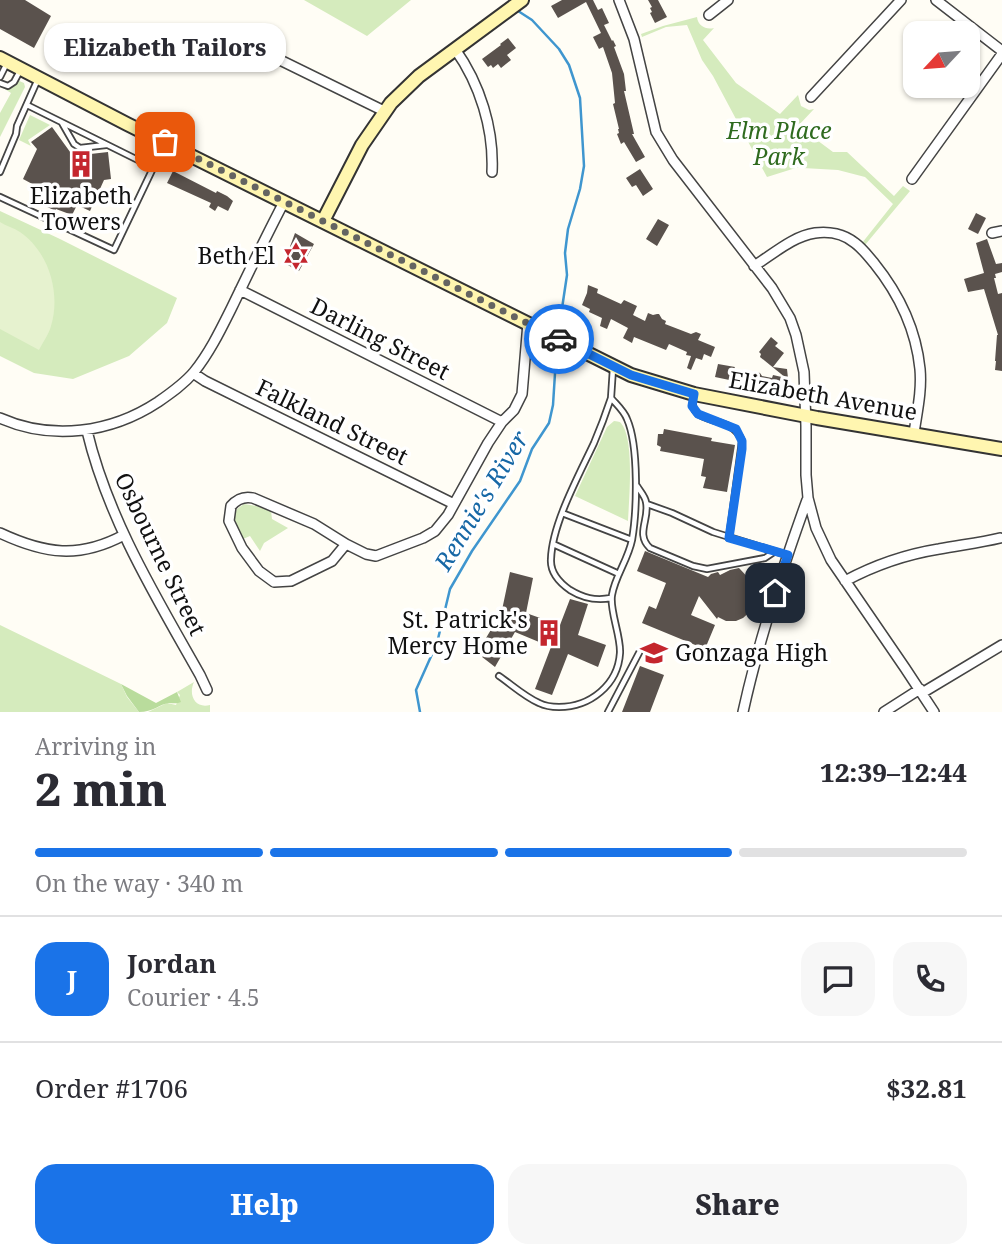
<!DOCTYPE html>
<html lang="en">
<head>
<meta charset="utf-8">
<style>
	:root { --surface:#fff; --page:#f7f7f7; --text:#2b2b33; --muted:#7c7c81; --line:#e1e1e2; --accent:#1a73e8 }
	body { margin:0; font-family:"Noto Serif",serif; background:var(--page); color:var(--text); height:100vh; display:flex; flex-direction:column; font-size:26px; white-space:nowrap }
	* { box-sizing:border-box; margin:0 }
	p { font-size:23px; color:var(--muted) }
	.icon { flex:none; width:38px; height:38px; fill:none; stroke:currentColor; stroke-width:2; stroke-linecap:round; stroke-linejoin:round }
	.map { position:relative; height:712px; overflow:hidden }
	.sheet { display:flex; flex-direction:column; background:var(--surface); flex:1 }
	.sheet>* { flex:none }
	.needle { width:46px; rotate:244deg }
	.controls { position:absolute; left:903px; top:21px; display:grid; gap:14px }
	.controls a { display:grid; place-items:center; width:77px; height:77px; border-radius:14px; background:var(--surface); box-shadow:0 2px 5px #0004; font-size:35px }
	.pin { position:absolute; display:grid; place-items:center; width:60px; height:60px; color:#fff; margin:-30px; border-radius:14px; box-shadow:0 4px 10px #0006 }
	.courier { position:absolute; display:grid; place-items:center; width:70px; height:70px; margin:-35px; border:5px solid #1a73e8; border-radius:50%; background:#fff; color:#222; box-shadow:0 2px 9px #0007 }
	.bubble { position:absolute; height:49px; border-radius:21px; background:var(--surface); box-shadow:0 2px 5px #0004; font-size:23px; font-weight:800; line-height:49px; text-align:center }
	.summary em { font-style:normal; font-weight:800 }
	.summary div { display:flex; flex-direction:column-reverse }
	.summary { display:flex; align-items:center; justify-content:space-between; height:119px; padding:0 35px }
	h1 { font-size:46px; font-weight:800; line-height:52px }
	.bar { display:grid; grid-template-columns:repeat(4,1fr); gap:10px 7px; align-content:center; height:84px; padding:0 35px }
	.bar i { height:9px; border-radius:5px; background:var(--line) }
	.bar .on { background:var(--accent) }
	.bar p { grid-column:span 4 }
	.line { display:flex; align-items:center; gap:18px; padding:0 35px; border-top:2px solid var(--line) }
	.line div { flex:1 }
	.round { display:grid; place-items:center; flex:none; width:74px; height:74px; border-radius:21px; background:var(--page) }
	.action { display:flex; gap:14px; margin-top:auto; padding:14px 35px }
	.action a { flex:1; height:80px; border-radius:21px; background:var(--accent); color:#fff; font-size:28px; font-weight:800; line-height:80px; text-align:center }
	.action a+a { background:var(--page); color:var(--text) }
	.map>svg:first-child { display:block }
	.green { fill:#d5ebbd }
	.forest { fill:#b9dc9c }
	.pitch { fill:#e6f2cf }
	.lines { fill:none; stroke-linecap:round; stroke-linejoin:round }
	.stream { stroke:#3f96cf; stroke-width:2.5 }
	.building { fill:#5a524d }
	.lane-casing { stroke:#444; stroke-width:8 }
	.street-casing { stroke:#444; stroke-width:12 }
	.secondary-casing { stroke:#333; stroke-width:16 }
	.lane { stroke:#fff; stroke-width:4.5 }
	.street { stroke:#fff; stroke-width:9 }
	.secondary { stroke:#fff6b0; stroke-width:12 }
	.done { stroke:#646461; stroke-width:7; stroke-dasharray:0 12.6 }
	.route { stroke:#1a73e8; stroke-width:9 }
	.labels { text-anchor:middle; stroke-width:7; stroke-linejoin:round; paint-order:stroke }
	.park-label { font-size:23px; font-style:italic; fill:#2f6b1f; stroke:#fff }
	.poi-label { font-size:23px; fill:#111; stroke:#fff; text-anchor:end }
	.street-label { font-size:23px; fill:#111; stroke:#fff }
	.water-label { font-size:24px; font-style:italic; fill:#1768a6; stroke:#fff }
</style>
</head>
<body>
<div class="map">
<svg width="1002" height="712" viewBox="0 0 1002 712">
	<rect width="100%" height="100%" fill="#fffdf5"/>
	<!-- green -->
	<path class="green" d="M304,0H411L367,36Z
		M697,17C698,26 706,30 714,28L703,40L736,83L780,114L798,95L801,106L809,110L814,109L798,126L833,152H847L894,196L903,186L910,191L865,245L862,243L893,204L865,177L838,170L803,168L802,166L767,177L713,76L702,60L687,25L666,27L642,37L641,34L663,26Z
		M17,80L24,83L25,87L0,137V113L11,93L0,86L9,88L14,85Z
		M30,115L50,125L28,140L31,146L19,140Z
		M0,211L60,239L177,298L167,323L129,356L73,379L34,373L0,356Z
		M614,421C620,422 620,421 623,426C634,444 629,500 628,521L575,496L607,427Z
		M244,504L256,506L271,511L272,519L288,528L264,543L260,551L250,536L243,539C237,529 232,521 237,509Z
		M0,625L121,684L127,697L139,712H0Z
		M194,682C188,695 195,709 210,705V712H148L167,703L176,705L180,695L177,692Z"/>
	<!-- forest -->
	<path class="forest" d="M121,684L156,703L177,692L181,702C177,704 173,703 169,703C160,704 153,712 139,712L127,696Z"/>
	<!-- pitch -->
	<path class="pitch" d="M0,222C6,226 14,228 20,232C49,252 61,293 51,326C49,334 43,342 39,350L0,329Z"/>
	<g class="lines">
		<!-- stream -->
		<path class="stream" d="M515,9L532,20L559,49L569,65L580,98L584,166L580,189L568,229L565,253L567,275L558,335
			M420,712L416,690L437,643L450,589L472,551L520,481L532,449L549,423L553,405L557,342"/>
	</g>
	<!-- building -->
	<path class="building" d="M0,0H25L51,16L34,48L0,29Z
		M562,0H593L598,10L602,8L609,23L604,25L612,41L613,40L616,46L614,47L624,74L626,91H624L634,134H632L645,157L636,162L624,142L621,144L617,134L619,133L618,129H619L613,104L615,103L612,73L603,47L599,49L593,37L601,33L586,2L558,18L551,6Z
		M648,0H658L667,17L655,23L650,13L652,12L650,8L652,7Z
		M508,38L516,48L507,55L511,60L501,68L498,64L493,68L491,65L488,67L482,59L501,45L500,44Z
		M52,127L73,156L108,152L111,179L104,180L90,211L77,205L72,215L56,209V211L45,206V204L31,196L36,186L23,179L37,149L31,142Z
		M640,169L653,189L643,196L636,185L632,187L626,178Z
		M173,171L216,193L217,191L227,196L233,201L228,211L218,206L215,211L209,207L211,203L167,183Z
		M976,213L986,218L978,234L968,229Z
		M658,219L669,225L657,246L646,239Z
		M295,233L314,244L299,271L284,263Z
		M987,239L996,264L1002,263V272L995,274L996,278H994L998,294L1002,293V371L995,370L996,361H995L997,335H998L984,289L968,292L964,279L984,273L976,243Z
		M588,285L598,289L597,293L621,304L624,300L637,306L633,315L645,321L648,313L653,315L657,314H659L662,319L666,321L665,324L691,334L696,332L701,334L698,340L715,347L711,357L704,354L702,360L696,358L691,370L687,368L691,356L686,355L687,352L669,344L666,350L634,337L632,343L623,338L628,328L611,319L607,329L600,326L602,318L589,312L590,309L582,305L587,293Z
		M771,337L778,343L775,346L784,353L773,367L787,369L788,378L785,390L758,386L715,377L718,364L735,367L734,369L754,373L756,372L760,373L762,376L772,378L773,375L786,378L760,357L761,354L759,352Z
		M664,429L712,438L711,441L735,445L727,492L703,488L706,477L701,476L704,459L660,451L661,447L657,445L658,434H663Z
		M645,551L708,577L711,574L718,572L720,575L730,570L739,568L754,584L757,595L753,609L743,618L736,621H726L718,617L717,619L699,596L691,615L715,625L705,649L642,623L649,606L656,609L666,583L637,571Z
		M510,572L533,578L526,613L560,625L570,599L588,604L578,635L606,645L598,667L568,654L552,695L535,689L551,647L515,632L495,667L477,653L498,618L502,610Z
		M640,666L664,675L650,712H622Z"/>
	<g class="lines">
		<defs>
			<path id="lane" d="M0,77L6,65
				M0,83L8,86L14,82L21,69
				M27,105L154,168
				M62,123L74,144L80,148L106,145
				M0,172L16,134L17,126L38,79
				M0,197L114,250L165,143
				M694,395C685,429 731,411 742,441L729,538
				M611,398L613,368
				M637,486C640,491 645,496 646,502C650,519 635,534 650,548L693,566L707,569L765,558L774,552
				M647,504L672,513L713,532L787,555
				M562,513L632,540
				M553,544L619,574
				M499,676C512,685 525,697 539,703C545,706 553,707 559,707C590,707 618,685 620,653C621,636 609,609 612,595C615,576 628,560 632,540C637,511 639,446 627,419C624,411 617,405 611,398C606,413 600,429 594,443C579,475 552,524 551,559C550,572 560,583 570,590C583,598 595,601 611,598
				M608,712L640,651"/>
			<path id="street" d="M619,0L634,39L656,132L673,160L772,288L790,318L796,335L804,372L806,426V475L808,498L816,528L831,560L905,668L934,712
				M936,0L1002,51
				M709,15L728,0
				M220,29L233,37L384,111
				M455,49C480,84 494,129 492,172
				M811,97L901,0
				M912,179L1002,54
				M992,233L1002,231
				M754,266C772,255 793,236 815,233C829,231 844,234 855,243C862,248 868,256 874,263C899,294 916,329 920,369C922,391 917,412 914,433
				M240,290L502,422
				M193,373L205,381L454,504
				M0,418C52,441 111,433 158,402C171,393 184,384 194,372C210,352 221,329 232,307C249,272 266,236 284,202
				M87,431C108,519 156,597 200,675L207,690
				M0,533C45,554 79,559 124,535
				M346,544L314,524L253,498C244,496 237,499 231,506L229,521L242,548L259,571L274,582L291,581L332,561L346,544L366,554L376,556L423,538L435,531L448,515L488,443L502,422L514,410L522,394L528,323
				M845,581C873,566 908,554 939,549C960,545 980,543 1000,538
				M922,693L1002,645
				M743,712C759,639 782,569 807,500
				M884,712L920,689"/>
			<path id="secondary" d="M0,58L127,124L631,375L694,394L817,418L1002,449
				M323,221L362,145L391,103L419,76L522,0"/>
		</defs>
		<!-- lane casing -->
		<use href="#lane" class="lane-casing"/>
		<!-- street casing -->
		<use href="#street" class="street-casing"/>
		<!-- secondary casing -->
		<use href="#secondary" class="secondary-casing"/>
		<!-- lane -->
		<use href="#lane" class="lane"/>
		<!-- street -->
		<use href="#street" class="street"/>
		<!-- secondary -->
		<use href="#secondary" class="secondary"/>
	</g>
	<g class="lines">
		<!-- done -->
		<path class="done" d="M165,142L559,339"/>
		<!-- route -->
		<path class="route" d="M559,339L631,375L694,394L692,406L698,414L736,429L742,441V449L729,538L788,555L775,593"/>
	</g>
	<!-- icons -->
	<defs>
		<symbol id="building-bare" viewBox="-9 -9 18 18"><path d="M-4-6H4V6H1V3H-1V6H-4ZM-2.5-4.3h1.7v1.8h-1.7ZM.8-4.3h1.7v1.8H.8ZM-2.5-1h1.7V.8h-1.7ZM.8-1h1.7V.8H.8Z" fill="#c4262e" stroke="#fff" stroke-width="2.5" paint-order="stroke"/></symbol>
		<symbol id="synagogue-bare" viewBox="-9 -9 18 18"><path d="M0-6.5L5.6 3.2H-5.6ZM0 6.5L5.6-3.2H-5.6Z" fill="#c4262e" stroke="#fff" stroke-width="2.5" paint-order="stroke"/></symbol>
		<symbol id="school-bare" viewBox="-9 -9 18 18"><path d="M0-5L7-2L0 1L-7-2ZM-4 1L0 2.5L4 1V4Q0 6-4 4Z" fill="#c4262e" stroke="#fff" stroke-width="2.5" paint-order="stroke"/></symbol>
	</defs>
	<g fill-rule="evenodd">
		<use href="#building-bare" x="62" y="145" width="38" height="38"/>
		<use href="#synagogue-bare" x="277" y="237" width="38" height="38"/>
		<use href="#building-bare" x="530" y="614" width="38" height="38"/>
		<use href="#school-bare" x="635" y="634" width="38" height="38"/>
	</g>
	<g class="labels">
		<!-- park labels -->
		<g class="park-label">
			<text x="779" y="139">Elm Place<tspan x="779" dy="26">Park</tspan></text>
		</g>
		<!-- poi labels -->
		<g class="poi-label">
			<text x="81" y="204" text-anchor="middle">Elizabeth<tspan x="81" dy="26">Towers</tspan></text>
			<text x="275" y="264">Beth El</text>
			<text x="528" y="628">St. Patrick's<tspan x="528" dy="26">Mercy Home</tspan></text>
			<text x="675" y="661" text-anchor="start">Gonzaga High</text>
		</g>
		<!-- street labels -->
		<g class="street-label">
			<text transform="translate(380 339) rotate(27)" y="8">Darling Street</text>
			<text transform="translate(823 396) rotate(10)" y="8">Elizabeth Avenue</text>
			<text transform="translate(332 422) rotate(26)" y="8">Falkland Street</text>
			<text transform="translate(160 554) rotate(64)" y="8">Osbourne Street</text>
		</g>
		<!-- water labels -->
		<g class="water-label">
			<text transform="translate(482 501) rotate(-59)" y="8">Rennie's River</text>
		</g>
	</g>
</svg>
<div class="controls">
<a><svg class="needle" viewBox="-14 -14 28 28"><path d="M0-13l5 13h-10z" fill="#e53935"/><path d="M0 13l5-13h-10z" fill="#7c7c81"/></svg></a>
</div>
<div class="pin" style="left:165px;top:142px;background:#ea580c"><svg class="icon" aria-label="bag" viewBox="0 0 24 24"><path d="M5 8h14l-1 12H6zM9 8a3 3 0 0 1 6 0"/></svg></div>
<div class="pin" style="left:775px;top:593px;background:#1f2937"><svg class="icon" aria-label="home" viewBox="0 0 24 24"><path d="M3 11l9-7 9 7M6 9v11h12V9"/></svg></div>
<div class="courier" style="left:559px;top:339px"><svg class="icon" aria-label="car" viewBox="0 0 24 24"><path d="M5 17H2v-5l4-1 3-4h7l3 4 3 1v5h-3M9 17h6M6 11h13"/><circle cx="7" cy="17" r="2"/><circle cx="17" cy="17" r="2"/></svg></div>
<div class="bubble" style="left:44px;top:23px;width:242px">Elizabeth Tailors</div>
</div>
<section class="sheet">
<div class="summary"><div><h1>2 min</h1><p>Arriving in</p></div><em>12:39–12:44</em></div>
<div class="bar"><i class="on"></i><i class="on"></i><i class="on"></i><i></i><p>On the way · 340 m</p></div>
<div class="line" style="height:126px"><b class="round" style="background:var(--accent);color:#fff">J</b><div><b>Jordan</b><p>Courier · 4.5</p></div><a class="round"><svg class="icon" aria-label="chat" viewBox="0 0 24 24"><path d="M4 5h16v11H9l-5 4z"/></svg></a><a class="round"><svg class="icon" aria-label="phone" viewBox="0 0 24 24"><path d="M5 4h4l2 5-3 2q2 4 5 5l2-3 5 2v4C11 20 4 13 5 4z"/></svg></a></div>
<div class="line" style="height:91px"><div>Order #1706</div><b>$32.81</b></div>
<div class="action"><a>Help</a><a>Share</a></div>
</section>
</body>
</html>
